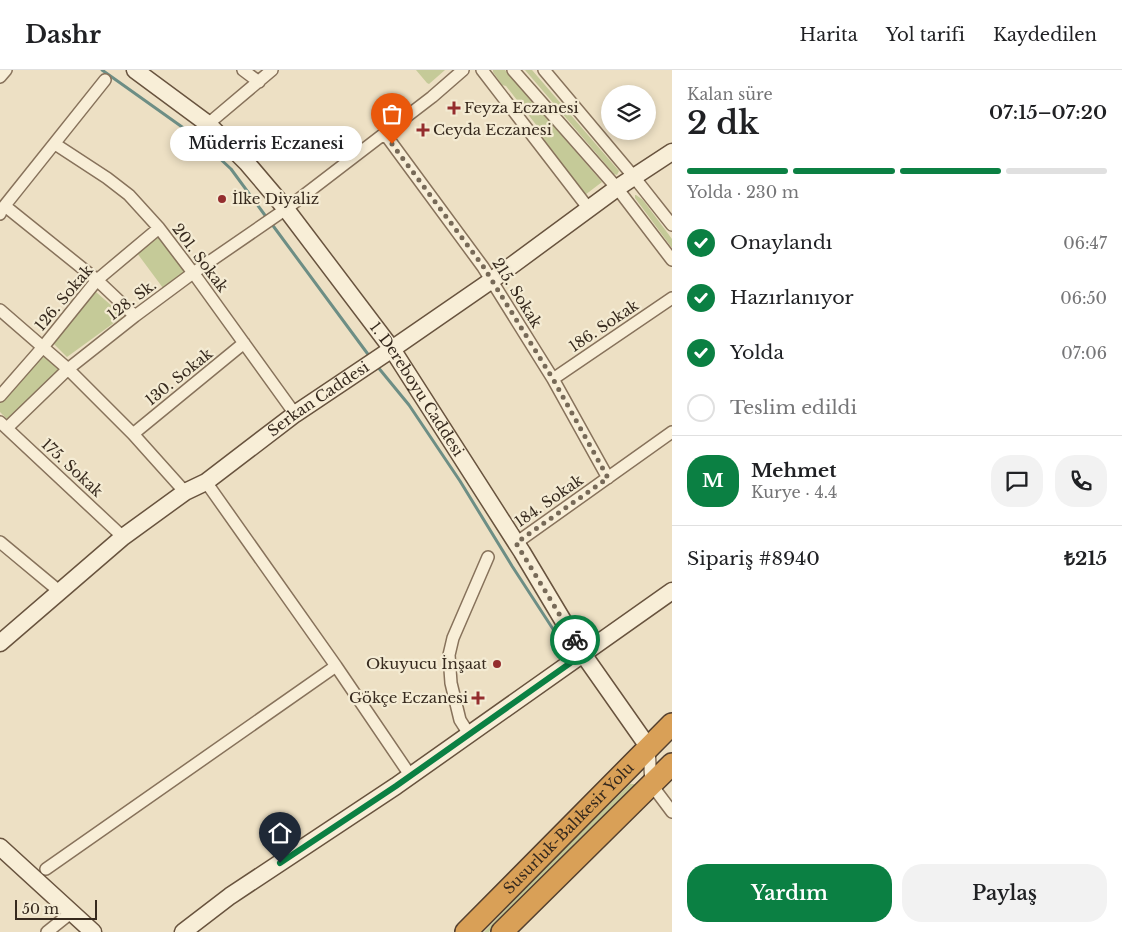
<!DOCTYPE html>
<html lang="tr">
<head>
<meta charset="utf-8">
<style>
	:root { --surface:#fff; --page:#f2f2f2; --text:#202124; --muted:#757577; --line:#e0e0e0; --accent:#0b8043 }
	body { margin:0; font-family:"Libre Baskerville",serif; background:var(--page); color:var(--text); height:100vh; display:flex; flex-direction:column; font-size:19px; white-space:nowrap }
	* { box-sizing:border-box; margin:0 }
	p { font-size:16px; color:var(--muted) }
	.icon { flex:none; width:28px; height:28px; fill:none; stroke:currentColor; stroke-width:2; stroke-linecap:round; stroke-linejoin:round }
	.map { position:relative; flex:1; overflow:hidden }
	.sheet { display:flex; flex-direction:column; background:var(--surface); width:450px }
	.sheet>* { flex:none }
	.buttons { position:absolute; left:601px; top:15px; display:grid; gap:10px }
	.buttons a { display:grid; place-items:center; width:55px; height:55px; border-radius:50%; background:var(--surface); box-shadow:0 2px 8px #0003; font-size:25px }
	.scale { position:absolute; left:15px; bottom:12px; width:82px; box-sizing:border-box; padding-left:5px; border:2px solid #372a1e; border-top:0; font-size:14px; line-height:18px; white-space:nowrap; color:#372a1e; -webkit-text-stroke:4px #f4ebd3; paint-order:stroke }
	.pin { position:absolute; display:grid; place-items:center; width:42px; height:42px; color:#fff; margin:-51px -21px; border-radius:50% 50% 50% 0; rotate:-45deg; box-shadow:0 0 5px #0007 }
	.pin .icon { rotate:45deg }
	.courier { position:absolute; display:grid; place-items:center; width:50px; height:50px; margin:-25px; border:4px solid #0b8043; border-radius:50%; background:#fff; color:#222; box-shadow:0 1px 6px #0007 }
	.bubble { position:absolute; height:35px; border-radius:18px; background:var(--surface); box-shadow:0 2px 8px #0003; font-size:16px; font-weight:600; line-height:35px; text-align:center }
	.head em { font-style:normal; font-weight:600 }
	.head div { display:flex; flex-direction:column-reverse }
	.head { display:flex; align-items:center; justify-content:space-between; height:85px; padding:0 15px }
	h1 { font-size:32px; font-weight:600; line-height:38px }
	.bar { display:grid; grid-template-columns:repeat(4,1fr); gap:8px 5px; align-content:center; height:60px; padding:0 15px }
	.bar i { height:6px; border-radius:4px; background:var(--line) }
	.bar .selected { background:var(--accent) }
	.bar p { grid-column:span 4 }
	.line { display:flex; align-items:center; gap:12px; padding:0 15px; border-top:1px solid var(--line) }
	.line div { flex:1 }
	.round { display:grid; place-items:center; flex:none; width:52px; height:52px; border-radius:20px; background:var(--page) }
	ol { padding:0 15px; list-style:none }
	li { display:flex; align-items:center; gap:15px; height:55px }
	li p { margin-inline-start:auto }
	li .icon { padding:5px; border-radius:50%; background:var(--accent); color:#fff; stroke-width:4 }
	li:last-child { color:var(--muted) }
	li i { width:28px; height:28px; border:2px solid var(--line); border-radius:50% }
	.primary-button { display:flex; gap:10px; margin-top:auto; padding:10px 15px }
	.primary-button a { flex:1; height:58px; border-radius:20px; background:var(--accent); color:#fff; font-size:20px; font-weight:600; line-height:58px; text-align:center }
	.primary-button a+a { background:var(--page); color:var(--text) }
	header { display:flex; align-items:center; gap:30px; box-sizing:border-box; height:70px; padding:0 25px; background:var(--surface); border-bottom:1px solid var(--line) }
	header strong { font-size:24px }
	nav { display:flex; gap:28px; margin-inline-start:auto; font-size:18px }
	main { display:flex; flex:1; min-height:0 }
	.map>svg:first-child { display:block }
	.green { fill:#c5ca98 }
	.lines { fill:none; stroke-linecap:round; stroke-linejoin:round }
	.stream { stroke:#6d8e85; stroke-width:3 }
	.street-casing { stroke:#87725b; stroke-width:14 }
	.secondary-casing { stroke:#68533e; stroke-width:19 }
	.highway-casing { stroke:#54402f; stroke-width:24 }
	.street { stroke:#f8eed7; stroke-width:11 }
	.secondary { stroke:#f8eed7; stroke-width:16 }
	.highway { stroke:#d9a057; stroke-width:21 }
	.done { stroke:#776a58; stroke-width:5; stroke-dasharray:0 9 }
	.route { stroke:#0b8043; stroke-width:6 }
	.poi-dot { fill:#942d2e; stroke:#f4ebd3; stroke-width:2 }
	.labels { text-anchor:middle; stroke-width:4.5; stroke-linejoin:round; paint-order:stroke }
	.poi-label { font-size:15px; fill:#372a1e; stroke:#f4ebd3; text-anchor:start }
	.street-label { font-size:15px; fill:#372a1e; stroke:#f4ebd3 }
</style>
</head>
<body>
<header>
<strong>Dashr</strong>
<nav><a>Harita</a><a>Yol tarifi</a><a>Kaydedilen</a></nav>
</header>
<main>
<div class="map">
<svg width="672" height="862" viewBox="0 0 672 862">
	<rect width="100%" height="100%" fill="#ede0c4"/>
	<!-- green -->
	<path class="green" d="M416,0H445L429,14L427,13Z
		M493,0H505L602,112L585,125L537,60V56L506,16L502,15L493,2Z
		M525,0H532L619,101L617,105L614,104Z
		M635,125H636L643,130L672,169V178L635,128Z
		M159,167L185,202L163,218L137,183Z
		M96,222L121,244L122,247L67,287L53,273L52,271Z
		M42,283L61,300L9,351L0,342V333Z
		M630,714H637L489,862H484L549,794Z"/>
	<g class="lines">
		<!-- stream -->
		<path class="stream" d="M102,0L199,69L231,99L267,148
			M271,153L370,287
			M377,296L409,335L460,411L512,496L564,576"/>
		<defs>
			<path id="street" d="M243,0L259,12
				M482,0L589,139
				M513,0L617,118L672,190
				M544,0L634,107L672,155
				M0,7L6,0
				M208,54L272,0
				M385,64L483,197L553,309L608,408
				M55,74L107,108L129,125L159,158L197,208L295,344
				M5,136L97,210L135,246
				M0,144L2,139L105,10
				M0,240L68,299L133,364L185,422
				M553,309L672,228
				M0,326L43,277L97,210L159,158
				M0,352L123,467
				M7,358L68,299L135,246L193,203L286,139L432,27L463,0
				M133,364L244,273
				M0,472L59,521
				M516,473L672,362
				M336,596L410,705
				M469,664L460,650L451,613L449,585L453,568L488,487
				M649,678L651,714L672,742
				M46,799L336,596L206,412
				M47,862L72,842"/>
			<g id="secondary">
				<path id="s1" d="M135,0L208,54L247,93L286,139L392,279L522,482L583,584L649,678"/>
				<path id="s2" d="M0,573L123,467L185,422L206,412L295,344L392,279L492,210L617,118L672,82"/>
				<path d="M0,777L93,862"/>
				<path d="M183,862L230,826L396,716L672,521"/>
			</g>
			<g id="highway">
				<path id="s3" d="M466,862L672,654"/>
				<path d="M502,862L672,694"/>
			</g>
		</defs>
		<!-- street casing -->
		<use href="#street" class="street-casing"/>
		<!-- secondary casing -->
		<use href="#secondary" class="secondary-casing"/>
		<!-- highway casing -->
		<use href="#highway" class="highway-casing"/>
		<!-- street -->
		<use href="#street" class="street"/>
		<!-- secondary -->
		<use href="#secondary" class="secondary"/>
		<!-- highway -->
		<use href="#highway" class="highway"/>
	</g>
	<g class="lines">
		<!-- done -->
		<path class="done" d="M392,74L483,196L553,309L608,408L516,473L575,570"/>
		<!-- route -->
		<path class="route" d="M280,793L396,716L583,584L575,570"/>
	</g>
	<!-- markers -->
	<g class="poi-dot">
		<path d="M451.5 30.5h5v5h5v5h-5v5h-5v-5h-5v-5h5z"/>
		<path d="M420.5 52.5h5v5h5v5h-5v5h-5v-5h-5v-5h5z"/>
		<circle cx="222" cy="129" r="5"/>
		<circle cx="497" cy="594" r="5"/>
		<path d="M475.5 620.5h5v5h5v5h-5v5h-5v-5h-5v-5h5z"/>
	</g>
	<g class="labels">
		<!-- poi labels -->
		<g class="poi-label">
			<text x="464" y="43">Feyza Eczanesi</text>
			<text x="433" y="65">Ceyda Eczanesi</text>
			<text x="232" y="134">İlke Diyaliz</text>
			<text x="487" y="599" text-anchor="end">Okuyucu İnşaat</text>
			<text x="468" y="633" text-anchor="end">Gökçe Eczanesi</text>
		</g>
		<!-- street labels -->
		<g class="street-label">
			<text transform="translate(200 188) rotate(53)" y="5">201. Sokak</text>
			<text transform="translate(517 223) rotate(58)" y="5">215. Sokak</text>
			<text transform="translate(64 228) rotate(-50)" y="5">126. Sokak</text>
			<text transform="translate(132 230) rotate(-37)" y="5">128. Sk.</text>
			<text transform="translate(604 256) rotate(-34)" y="5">186. Sokak</text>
			<text transform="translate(179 307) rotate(-39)" y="5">130. Sokak</text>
			<text dy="5" stroke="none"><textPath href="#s1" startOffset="429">1. Dereboyu Caddesi</textPath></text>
			<text dy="5" stroke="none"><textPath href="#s2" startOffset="402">Serkan Caddesi</textPath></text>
			<text transform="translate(72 398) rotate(43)" y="5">175. Sokak</text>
			<text transform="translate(549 431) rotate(-35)" y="5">184. Sokak</text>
			<text dy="5" stroke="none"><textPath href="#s3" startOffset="146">Susurluk-Balıkesir Yolu</textPath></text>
		</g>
	</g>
</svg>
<div class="buttons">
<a><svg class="icon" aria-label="layers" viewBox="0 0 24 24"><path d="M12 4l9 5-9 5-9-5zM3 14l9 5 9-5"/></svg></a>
</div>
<div class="scale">50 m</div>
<div class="pin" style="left:392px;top:74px;background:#ea580c"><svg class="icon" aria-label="bag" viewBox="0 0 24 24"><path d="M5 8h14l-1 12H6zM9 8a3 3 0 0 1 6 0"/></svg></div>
<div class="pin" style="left:280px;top:793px;background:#1f2937"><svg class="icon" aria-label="home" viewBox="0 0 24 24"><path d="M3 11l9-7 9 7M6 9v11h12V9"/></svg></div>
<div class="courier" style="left:575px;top:570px"><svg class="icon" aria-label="bike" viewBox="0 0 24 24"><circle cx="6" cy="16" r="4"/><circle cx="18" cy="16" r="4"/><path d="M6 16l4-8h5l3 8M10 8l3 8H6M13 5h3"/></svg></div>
<div class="bubble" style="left:170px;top:56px;width:192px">Müderris Eczanesi</div>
</div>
<section class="sheet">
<div class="head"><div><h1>2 dk</h1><p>Kalan süre</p></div><em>07:15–07:20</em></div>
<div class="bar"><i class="selected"></i><i class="selected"></i><i class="selected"></i><i></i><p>Yolda · 230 m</p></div>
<ol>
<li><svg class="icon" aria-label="check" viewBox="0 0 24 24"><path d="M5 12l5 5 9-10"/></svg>Onaylandı<p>06:47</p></li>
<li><svg class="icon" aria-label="check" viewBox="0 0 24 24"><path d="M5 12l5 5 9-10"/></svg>Hazırlanıyor<p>06:50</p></li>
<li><svg class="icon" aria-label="check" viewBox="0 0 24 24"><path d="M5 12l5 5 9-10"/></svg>Yolda<p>07:06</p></li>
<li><i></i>Teslim edildi</li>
</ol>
<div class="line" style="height:90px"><b class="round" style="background:var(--accent);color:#fff">M</b><div><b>Mehmet</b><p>Kurye · 4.4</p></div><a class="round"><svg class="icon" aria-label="chat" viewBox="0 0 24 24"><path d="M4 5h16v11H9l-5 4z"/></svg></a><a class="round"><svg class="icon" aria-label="phone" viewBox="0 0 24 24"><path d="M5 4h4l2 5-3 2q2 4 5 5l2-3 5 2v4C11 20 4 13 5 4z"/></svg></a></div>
<div class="line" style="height:65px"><div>Sipariş #8940</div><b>₺215</b></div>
<div class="primary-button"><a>Yardım</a><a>Paylaş</a></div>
</section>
</main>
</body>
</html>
